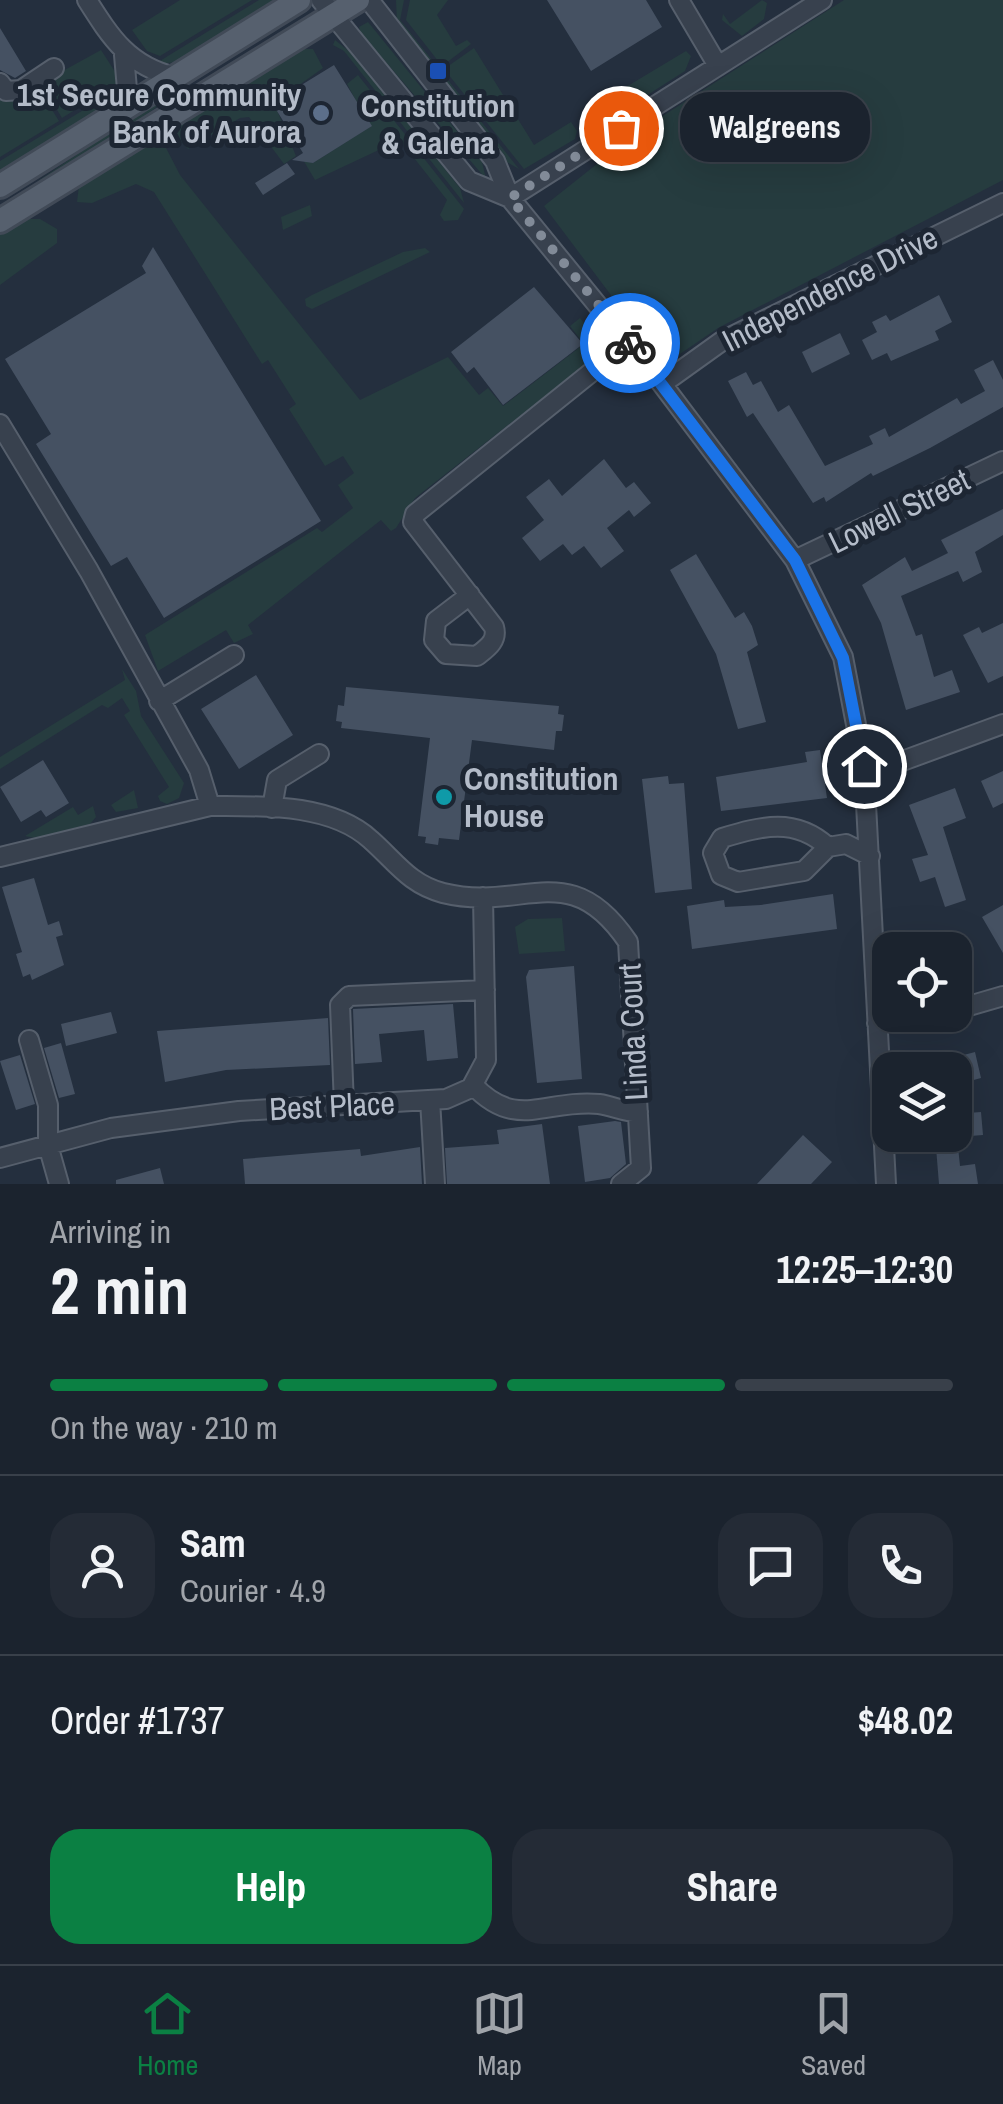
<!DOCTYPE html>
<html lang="en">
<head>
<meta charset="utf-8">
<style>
	:root { --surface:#1b232e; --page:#242b36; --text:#f1f3f6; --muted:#a0a4aa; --line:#39404a; --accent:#0b8043 }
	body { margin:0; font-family:"Archivo Narrow",sans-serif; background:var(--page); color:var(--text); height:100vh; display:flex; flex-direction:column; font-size:38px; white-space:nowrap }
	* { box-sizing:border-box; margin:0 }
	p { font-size:32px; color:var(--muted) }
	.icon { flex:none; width:55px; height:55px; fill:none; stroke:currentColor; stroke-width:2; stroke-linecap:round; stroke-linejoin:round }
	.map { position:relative; height:1184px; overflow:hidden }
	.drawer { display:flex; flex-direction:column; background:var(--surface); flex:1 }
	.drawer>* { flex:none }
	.controls { position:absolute; left:872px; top:932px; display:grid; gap:20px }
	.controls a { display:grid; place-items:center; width:100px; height:100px; border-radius:20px; background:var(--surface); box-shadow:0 10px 40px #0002,0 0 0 2px var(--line); font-size:50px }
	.pin { position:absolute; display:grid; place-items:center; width:85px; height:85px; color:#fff; margin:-42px; border:5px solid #fff; border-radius:50%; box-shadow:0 2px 10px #0007 }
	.courier { position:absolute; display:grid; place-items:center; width:100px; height:100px; margin:-50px; border:8px solid #1a73e8; border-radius:50%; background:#fff; color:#222; box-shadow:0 2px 12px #0007 }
	.bubble { position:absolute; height:70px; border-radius:30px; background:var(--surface); box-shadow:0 10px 40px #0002,0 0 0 2px var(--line); font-size:32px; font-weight:700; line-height:70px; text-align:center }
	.headline em { font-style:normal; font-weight:700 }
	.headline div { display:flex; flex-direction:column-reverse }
	.headline { display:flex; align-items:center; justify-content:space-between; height:170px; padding:0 50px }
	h1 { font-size:65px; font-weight:700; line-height:75px }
	.bar { display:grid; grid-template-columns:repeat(4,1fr); gap:15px 10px; align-content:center; height:120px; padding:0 50px }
	.bar i { height:12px; border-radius:8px; background:var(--line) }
	.bar .current { background:var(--accent) }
	.bar p { grid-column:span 4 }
	.line { display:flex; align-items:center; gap:25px; padding:0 50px; border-top:2px solid var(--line) }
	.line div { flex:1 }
	.round { display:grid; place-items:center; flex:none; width:105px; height:105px; border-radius:30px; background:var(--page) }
	.action { display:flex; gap:20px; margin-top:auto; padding:20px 50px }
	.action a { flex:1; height:115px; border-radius:30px; background:var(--accent); color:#fff; font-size:40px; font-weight:700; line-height:115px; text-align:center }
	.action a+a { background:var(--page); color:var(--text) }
	.dock { display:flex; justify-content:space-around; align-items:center; height:140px; border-top:2px solid var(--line); background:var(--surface); font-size:28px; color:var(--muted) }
	.dock a { display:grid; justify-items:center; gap:5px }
	.dock .current { color:var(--accent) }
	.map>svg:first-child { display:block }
	.green { fill:#263c3f }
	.building { fill:#455162 }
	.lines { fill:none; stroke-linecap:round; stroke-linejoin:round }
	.minor-casing { stroke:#565f6c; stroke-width:22 }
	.major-casing { stroke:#414a57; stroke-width:28 }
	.minor { stroke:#38414e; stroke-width:18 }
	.major { stroke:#56606e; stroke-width:22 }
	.done { stroke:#828b98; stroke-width:10; stroke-dasharray:0 18 }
	.route { stroke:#1a73e8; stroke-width:12 }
	.transit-dot { fill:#1a4fb4; stroke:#1d2633; stroke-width:4 }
	.service-dot { fill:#5c6f8a; stroke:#1d2633; stroke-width:4 }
	.culture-dot { fill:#0f9aa8; stroke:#1d2633; stroke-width:4 }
	.labels { text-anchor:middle; stroke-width:10; stroke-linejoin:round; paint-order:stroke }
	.poi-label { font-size:32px; font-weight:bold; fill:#b4bcc9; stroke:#1d2633; text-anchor:end }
	.street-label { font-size:32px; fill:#b4bcc9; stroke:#1d2633 }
</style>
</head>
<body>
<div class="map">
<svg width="1003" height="1184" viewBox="0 0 1003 1184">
	<rect width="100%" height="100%" fill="#242f3e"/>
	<!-- green -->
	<path class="green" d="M180,0H252L160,56L147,51L132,30Z
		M259,0H273L178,62L155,64Z
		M396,0H404L400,20L519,169L503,160L397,23Z
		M410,0H448L437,15L456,46L467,40L471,44L442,66L406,20Z
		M762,0L767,3L764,19L742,36L722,20L723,14L730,24Z
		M844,0H1003V180L718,328L677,356L656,355L544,206L636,133Z
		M368,22L482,162L486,179L361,33L359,27Z
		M335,40L354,55L460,188L464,203L344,51L333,45Z
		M474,48L534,145L571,122L577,131L575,139L524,169L444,69Z
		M298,49H313L323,68L274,103L296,156L284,164L249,117L240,118L188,149L170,130Z
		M101,50L121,81L62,118L41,83Z
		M686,51L691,56L685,71L616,115L606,99Z
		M358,75L464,209L458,220L444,221L440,215L447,200L400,140L315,180L302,158L313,163L370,127L347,84Z
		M37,86L59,121L0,157V90Z
		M177,86L179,90L103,147L40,186L38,181Z
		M121,87L110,105L0,173V161Z
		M149,143L165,146L180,175L360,400L448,357L479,395L488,388L503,406L584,344L570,326L580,318L604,350L415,498L396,528L391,531L381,520L248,625L253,634L234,643L226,630L158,671L145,635L317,528L322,532L353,508L338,485L354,473L343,456L325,466L289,409L296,404L268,360L262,364L154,192L136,184L92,203L77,202L79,185Z
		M310,205L312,216L283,230L281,217Z
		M26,219H40L57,229V243L0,285V234Z
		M425,248L430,252L312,309L306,306L305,299L312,295L403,252Z
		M122,669L136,691L141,716L184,783L179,798L167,804L160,801L158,796L169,787L124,715L130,711L122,698L108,708L102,705L0,769V757L125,680Z
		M134,790L138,808L116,812L111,805Z
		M93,806L96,817L90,824L35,838L25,836L73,807L78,815Z
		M562,918L565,951L519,954L515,927L528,919Z"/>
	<!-- building -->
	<path class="building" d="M547,0H646L662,27L591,71Z
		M0,28L26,71L15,78L0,70Z
		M334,65L372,126L313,163L292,160L303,153L272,103Z
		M287,163L295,174L263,195L255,183Z
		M153,247L321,521L164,618L127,557L111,566L36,444L51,434L5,359L146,273L142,266Z
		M534,287L583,344L503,405L474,367L467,373L451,352Z
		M939,295L952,322L935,331L939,340L891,361L887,353L872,360L862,340L877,332L872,322L886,315L890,321Z
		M840,333L850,354L812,373L802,352Z
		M993,360L1003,380V407L930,448L873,476L871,473L826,502L824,497L813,503L753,413L747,417L728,381L746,372L753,385L761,381L778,412L789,405L825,466L873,444L869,436L885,428L889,437L957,398L961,404L985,391L974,370Z
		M604,459L626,488L634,482L651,503L634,517L629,510L607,528L624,551L601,568L584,546L572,555L563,544L540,561L522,538L544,520L526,497L549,479L562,496Z
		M1003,509V535L975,552L982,572L963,582L958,571L901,596L916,636L922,634L934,677L952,670L960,692L906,710L881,623L862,585L905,557L912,571L948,553L941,540Z
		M696,554L735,618L744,612L752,626L758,645L747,652L766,722L738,729L716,654L670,570Z
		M1003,623V676L988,683L963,635L979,627L982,633Z
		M256,675L293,735L239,769L201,709Z
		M346,687L559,706L558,714L564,715L562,731H556L554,750L472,740L459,840L439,838L438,845L425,843L426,837L418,836L430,738L341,728L342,722L336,721L338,705L344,706Z
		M820,750L827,798L721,811L716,777L807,762L805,752Z
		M43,760L69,803L46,817L41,810L21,822L0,787Z
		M1003,771V803L993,808L981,781Z
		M668,776L669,784L684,783L692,889L655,893L642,779Z
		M955,788L966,818L943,827L966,900L945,907L935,877L920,882L912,859L928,855L909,805Z
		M34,878L48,925L59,921L63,935L56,937L64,965L32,980L30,974L23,977L16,954L22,952L2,887Z
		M833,894L837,929L692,949L687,906L724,900L725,907L761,905Z
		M1003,905V953L982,917Z
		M955,932L961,950H909V948Z
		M574,966L582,1079L537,1083L526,977L529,970Z
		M453,1004L458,1058L427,1061L424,1030L379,1034L382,1062L355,1064L353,1009Z
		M111,1012L117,1033L66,1046L61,1024Z
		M328,1018L330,1065L226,1070L165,1082L157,1031Z
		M61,1043L75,1094L59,1098L44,1048Z
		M975,1052L981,1078L955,1085V1070H923L922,1066Z
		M20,1055L35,1104L16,1110L0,1061Z
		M981,1112L983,1135L957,1137L960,1166L975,1164L978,1184H939L935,1135H955V1114Z
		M615,1121L621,1122L626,1164L610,1178L585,1182L578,1126Z
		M542,1124L550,1184H447L445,1148L499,1144L497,1130Z
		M803,1135L832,1162L811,1184H757Z
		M420,1147L422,1184H245L243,1159L360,1149L361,1156Z
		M160,1168L164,1184H116V1180Z"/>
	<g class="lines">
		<defs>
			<path id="minor" d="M87,0C111,38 129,66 175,77
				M321,0L469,181L510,198
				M369,0L495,161L510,198L662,384L795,560L843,657L864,766L886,1184
				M679,0L718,66
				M0,83L6,91L21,90L54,68
				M118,112L127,89L124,55
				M510,198L822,0
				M662,384L722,341L1003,203
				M0,424L89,571L199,770L210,806C261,806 331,803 371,840C396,862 409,884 443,893C524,913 569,855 628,942L641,1168L621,1184
				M795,560L1003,461
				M470,595L436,621L434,640L446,654L477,656C487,648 498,641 494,627L413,522L415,514L629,342
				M159,701L234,655
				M864,766L897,763L1003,724
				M272,808L277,780L319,754
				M828,847L804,871L738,882L721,875L713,853L722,838C762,826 795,817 828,847L846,844L870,856
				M0,857L210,806
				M955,1010L1003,996
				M877,1023L937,1015
				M29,1040L48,1105V1145L59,1184
				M473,1085C516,1131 545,1099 599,1104C613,1106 624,1112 638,1112
				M430,1100L435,1184
				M344,1105L340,1005L349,996L485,990
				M0,1158L111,1128L239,1111L446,1099L471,1088L486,1060L483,897"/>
			<path id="major" d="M0,186L299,0
				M0,221L358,0"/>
		</defs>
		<!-- minor casing -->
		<use href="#minor" class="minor-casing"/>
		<!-- major casing -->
		<use href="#major" class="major-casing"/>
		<!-- minor -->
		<use href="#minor" class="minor"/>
		<!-- major -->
		<use href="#major" class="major"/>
	</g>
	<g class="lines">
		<!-- done -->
		<path class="done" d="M621,128L510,198L630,343"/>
		<!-- route -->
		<path class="route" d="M630,343L795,560L843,658L864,766"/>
	</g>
	<!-- markers -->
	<rect class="transit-dot" x="428" y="61" width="20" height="20" rx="5"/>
	<circle class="service-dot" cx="321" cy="113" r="10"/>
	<circle class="culture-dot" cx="444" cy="797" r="10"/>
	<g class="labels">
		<!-- poi labels -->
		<g class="poi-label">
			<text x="301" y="106">1st Secure Community<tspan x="301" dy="37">Bank of Aurora</tspan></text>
			<text x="438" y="117" text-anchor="middle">Constitution<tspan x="438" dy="37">&amp; Galena</tspan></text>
			<text x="464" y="790" text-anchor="start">Constitution<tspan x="464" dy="37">House</tspan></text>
		</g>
		<!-- street labels -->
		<g class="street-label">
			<text transform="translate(830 289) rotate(-27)" y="11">Independence Drive</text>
			<text transform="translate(899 511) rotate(-26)" y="11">Lowell Street</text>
			<text transform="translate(633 1032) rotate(-93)" y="11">Linda Court</text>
			<text transform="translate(332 1106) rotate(-3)" y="11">Best Place</text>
		</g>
	</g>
</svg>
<div class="controls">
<a><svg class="icon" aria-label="locate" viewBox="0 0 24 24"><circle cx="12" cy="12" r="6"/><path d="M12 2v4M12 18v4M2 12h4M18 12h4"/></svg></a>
<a><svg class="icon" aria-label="layers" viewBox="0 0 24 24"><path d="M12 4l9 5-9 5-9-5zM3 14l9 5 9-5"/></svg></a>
</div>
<div class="pin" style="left:621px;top:128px;background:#ea580c"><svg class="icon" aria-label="bag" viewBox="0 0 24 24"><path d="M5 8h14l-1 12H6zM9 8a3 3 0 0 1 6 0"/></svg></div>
<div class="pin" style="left:864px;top:766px;background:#1f2937"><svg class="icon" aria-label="home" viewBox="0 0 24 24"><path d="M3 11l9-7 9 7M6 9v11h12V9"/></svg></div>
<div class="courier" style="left:630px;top:343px"><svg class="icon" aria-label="bike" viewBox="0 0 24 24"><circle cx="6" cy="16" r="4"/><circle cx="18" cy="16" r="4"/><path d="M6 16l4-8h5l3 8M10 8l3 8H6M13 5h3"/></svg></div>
<div class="bubble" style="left:680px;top:92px;width:190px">Walgreens</div>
</div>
<section class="drawer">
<div class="headline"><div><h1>2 min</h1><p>Arriving in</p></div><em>12:25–12:30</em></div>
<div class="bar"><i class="current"></i><i class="current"></i><i class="current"></i><i></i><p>On the way · 210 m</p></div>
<div class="line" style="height:180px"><a class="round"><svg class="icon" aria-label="person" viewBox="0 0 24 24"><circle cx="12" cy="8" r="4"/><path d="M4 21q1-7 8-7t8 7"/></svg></a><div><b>Sam</b><p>Courier · 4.9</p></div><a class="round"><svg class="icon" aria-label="chat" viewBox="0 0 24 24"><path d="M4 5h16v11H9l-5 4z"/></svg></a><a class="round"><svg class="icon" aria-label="phone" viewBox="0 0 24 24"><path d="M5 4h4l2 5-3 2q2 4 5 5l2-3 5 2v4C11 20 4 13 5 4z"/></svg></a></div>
<div class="line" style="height:130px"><div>Order #1737</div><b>$48.02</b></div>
<div class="action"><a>Help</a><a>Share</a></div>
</section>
<nav class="dock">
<a class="current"><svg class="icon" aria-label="home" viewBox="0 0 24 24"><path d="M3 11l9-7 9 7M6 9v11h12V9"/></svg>Home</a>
<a><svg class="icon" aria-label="map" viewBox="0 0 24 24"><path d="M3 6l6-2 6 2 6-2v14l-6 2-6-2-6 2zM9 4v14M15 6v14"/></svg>Map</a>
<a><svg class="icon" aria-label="saved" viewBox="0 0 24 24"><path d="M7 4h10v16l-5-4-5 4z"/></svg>Saved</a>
</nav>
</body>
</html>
